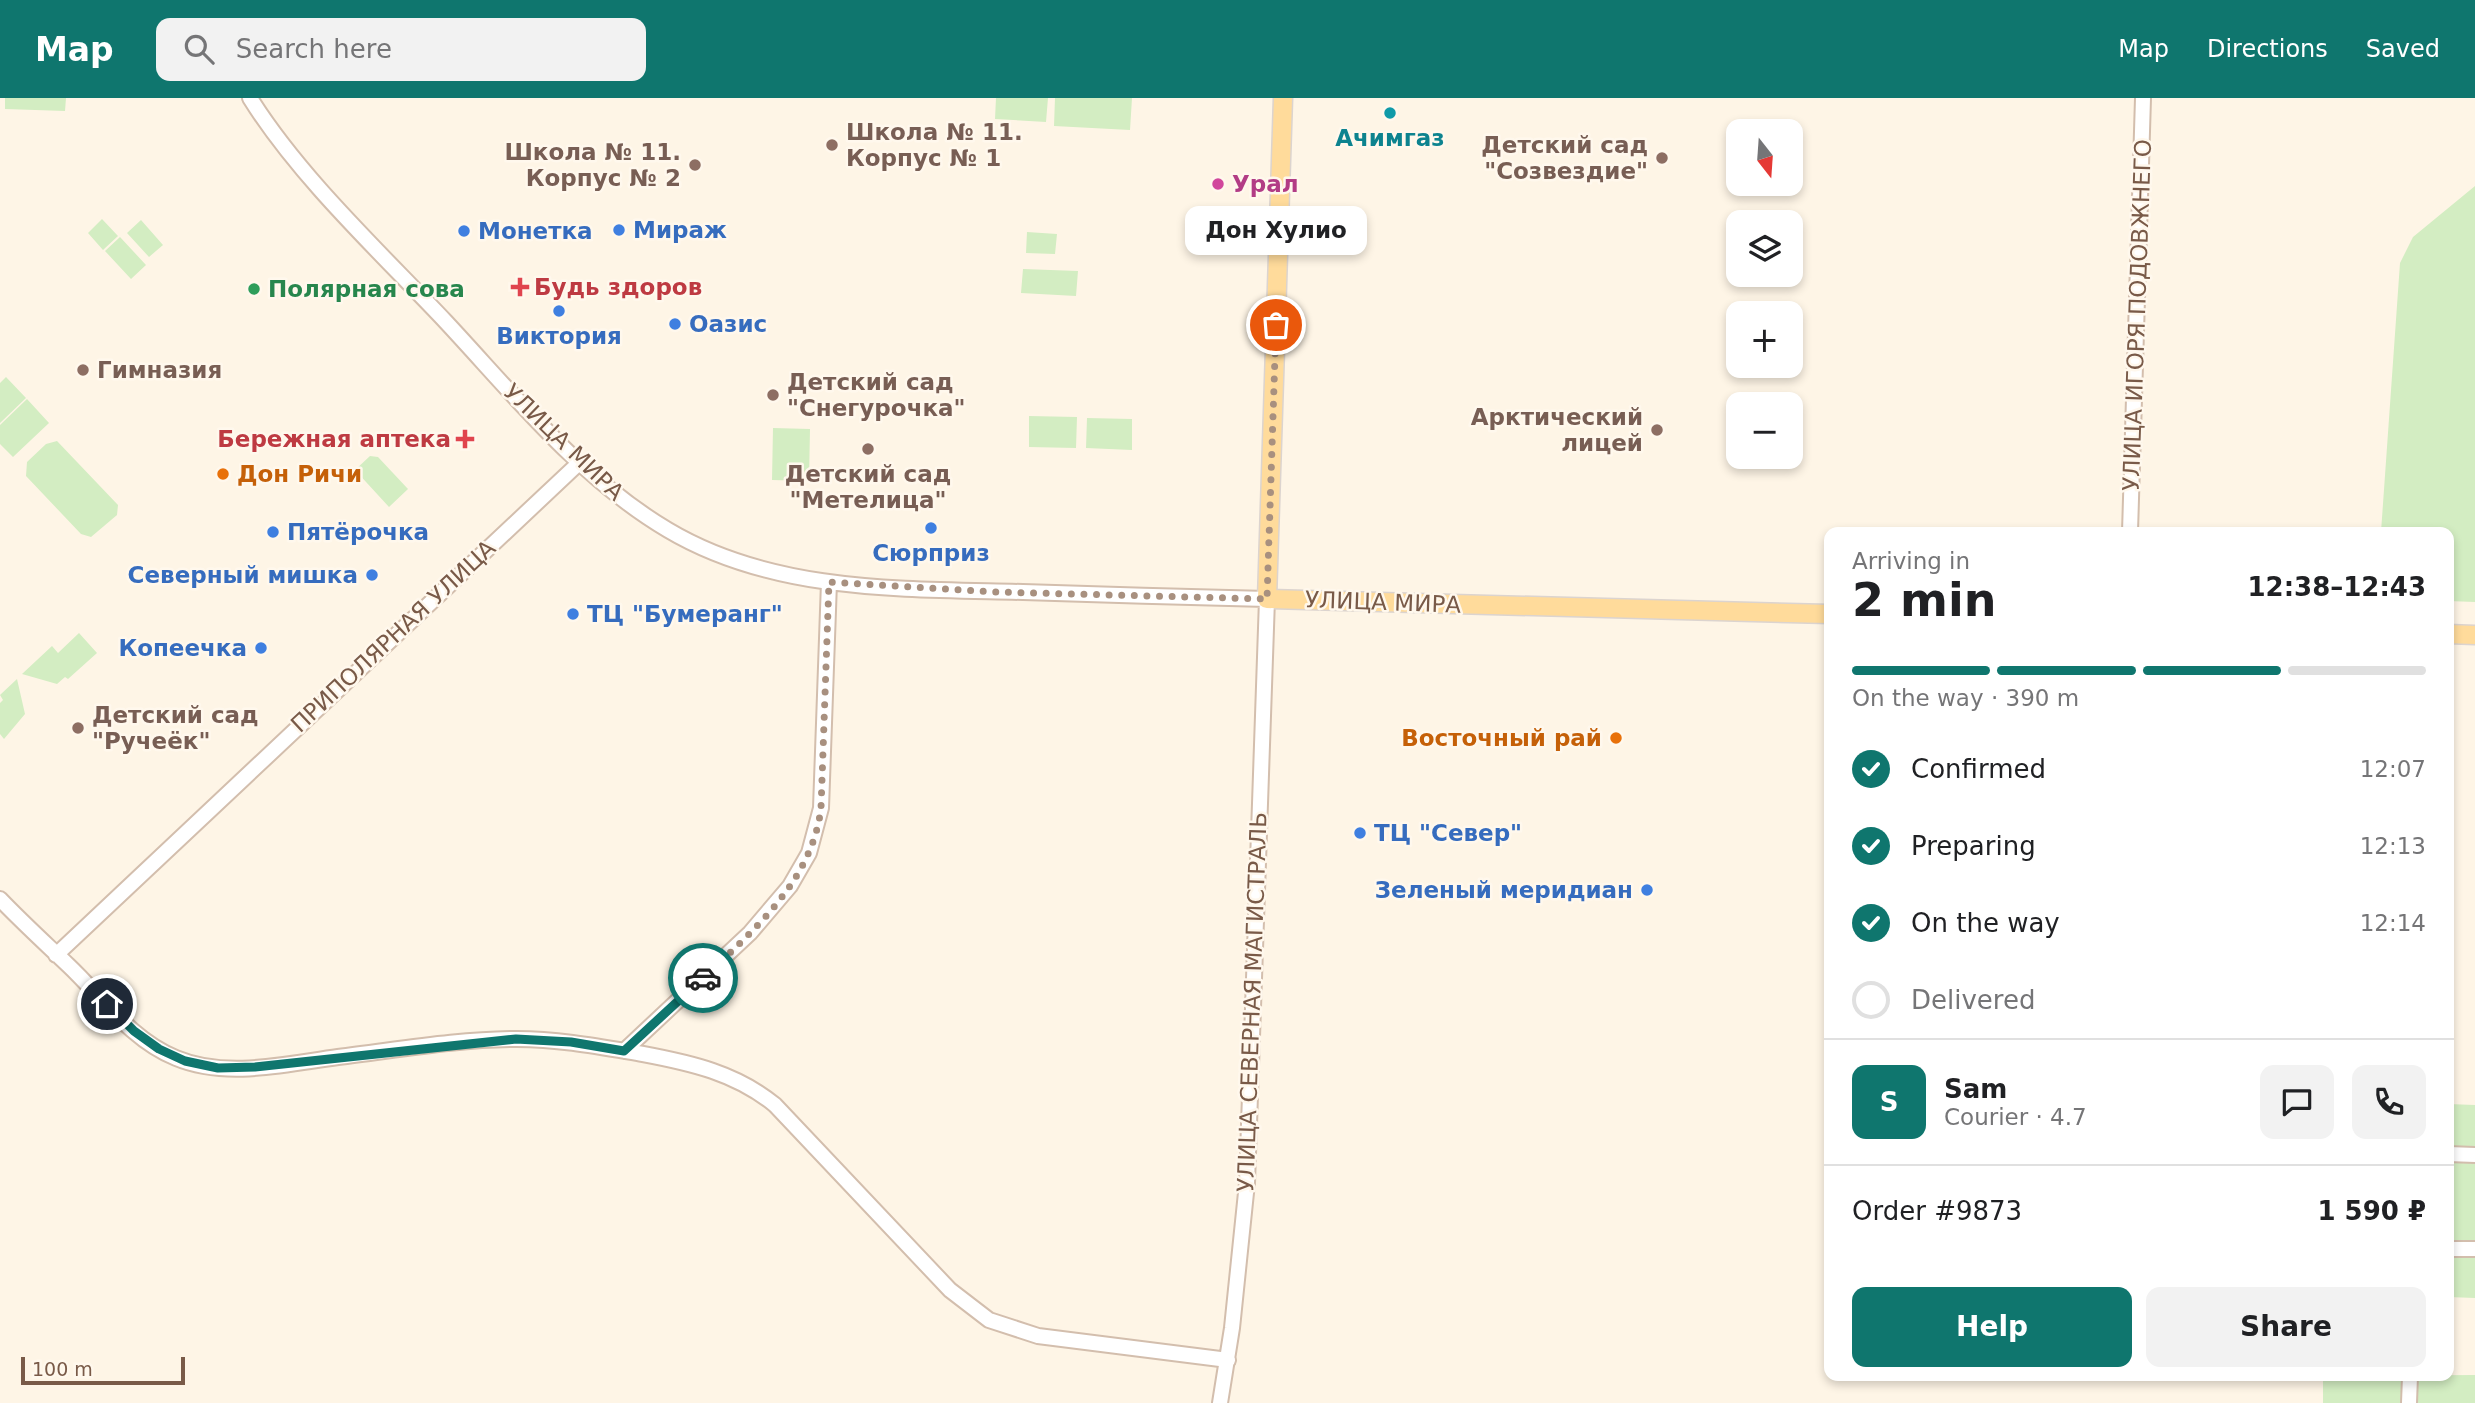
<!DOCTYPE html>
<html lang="en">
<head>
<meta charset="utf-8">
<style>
	:root { --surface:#fff; --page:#f2f2f2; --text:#202124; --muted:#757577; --line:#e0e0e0; --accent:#0f766e }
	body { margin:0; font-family:"DejaVu Sans",sans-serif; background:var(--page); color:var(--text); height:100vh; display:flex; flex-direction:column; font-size:26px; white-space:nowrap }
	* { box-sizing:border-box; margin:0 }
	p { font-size:23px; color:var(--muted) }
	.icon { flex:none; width:38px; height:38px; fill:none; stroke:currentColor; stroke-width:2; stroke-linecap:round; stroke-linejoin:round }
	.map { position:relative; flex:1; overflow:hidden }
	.details { position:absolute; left:1824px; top:429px; width:630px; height:854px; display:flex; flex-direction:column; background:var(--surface); border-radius:14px; box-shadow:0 4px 10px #0003 }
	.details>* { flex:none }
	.needle { width:46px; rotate:163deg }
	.buttons { position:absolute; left:1726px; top:21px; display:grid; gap:14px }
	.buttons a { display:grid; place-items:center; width:77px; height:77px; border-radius:14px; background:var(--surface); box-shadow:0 4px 10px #0003; font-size:35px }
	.scale { position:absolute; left:21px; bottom:18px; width:164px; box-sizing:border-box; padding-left:7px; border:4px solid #795a48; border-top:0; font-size:19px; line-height:24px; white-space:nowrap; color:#795a48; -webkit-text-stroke:5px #fff8ed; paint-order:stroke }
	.pin { position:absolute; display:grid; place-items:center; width:60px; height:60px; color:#fff; margin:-30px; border:4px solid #fff; border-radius:50%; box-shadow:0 2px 7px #0007 }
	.courier { position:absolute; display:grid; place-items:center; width:70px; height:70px; margin:-35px; border:5px solid #0f766e; border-radius:50%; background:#fff; color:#222; box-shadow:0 2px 9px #0007 }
	.bubble { position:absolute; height:49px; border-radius:14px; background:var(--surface); box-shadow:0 4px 10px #0003; font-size:23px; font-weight:800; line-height:49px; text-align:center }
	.summary em { font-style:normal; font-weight:800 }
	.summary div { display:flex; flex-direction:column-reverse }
	.summary { display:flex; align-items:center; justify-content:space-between; height:119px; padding:0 28px }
	h1 { font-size:46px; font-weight:800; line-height:52px }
	.bar { display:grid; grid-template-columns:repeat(4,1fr); gap:10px 7px; align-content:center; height:84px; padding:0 28px }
	.bar i { height:9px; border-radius:5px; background:var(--line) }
	.bar .active { background:var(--accent) }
	.bar p { grid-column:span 4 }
	.line { display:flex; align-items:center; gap:18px; padding:0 28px; border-top:2px solid var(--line) }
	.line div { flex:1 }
	.round { display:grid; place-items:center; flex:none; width:74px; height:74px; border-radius:14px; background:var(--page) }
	ol { padding:0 28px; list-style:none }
	li { display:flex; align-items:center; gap:21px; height:77px }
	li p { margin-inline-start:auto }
	li .icon { padding:7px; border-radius:50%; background:var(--accent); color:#fff; stroke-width:4 }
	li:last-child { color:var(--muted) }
	li i { width:38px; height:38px; border:4px solid var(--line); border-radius:50% }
	.cta { display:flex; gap:14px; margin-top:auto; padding:14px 28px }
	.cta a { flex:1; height:80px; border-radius:14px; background:var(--accent); color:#fff; font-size:28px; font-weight:800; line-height:80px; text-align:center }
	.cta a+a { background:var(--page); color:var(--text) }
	header { display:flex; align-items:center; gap:42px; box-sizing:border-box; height:98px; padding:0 35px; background:var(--accent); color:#fff }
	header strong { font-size:33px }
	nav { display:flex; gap:38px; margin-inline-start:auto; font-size:24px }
	.search { width:490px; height:63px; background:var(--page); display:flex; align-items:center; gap:18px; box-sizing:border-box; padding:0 24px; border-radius:14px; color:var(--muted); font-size:26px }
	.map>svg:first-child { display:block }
	.green { fill:#d3edc2 }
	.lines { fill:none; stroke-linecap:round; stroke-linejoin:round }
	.minor-casing { stroke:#d3bead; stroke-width:18 }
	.major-casing { stroke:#dcd4cf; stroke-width:21 }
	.minor { stroke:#fff; stroke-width:14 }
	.major { stroke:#ffdb9b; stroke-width:18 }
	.done { stroke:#a8907f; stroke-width:7; stroke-dasharray:0 12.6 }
	.route { stroke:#0f766e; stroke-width:9 }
	.culture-dot { fill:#0f9aa8; stroke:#fff8ed; stroke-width:2.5 }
	.education-dot { fill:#8d6e63; stroke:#fff8ed; stroke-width:2.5 }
	.hotel-dot { fill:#d1479c; stroke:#fff8ed; stroke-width:2.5 }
	.shop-dot { fill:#3f7fe0; stroke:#fff8ed; stroke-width:2.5 }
	.health-dot { fill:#e0444e; stroke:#fff8ed; stroke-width:2.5 }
	.leisure-dot { fill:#2e9e5b; stroke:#fff8ed; stroke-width:2.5 }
	.food-dot { fill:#e8710a; stroke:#fff8ed; stroke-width:2.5 }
	.labels { text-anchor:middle; stroke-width:5; stroke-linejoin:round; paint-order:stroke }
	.education-label { font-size:23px; font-weight:bold; fill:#785e54; stroke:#fff8ed; text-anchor:start }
	.culture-label { font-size:23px; font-weight:bold; fill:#0d838f; stroke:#fff8ed }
	.hotel-label { font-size:23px; font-weight:bold; fill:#b23c85; stroke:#fff8ed; text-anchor:start }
	.shop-label { font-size:23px; font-weight:bold; fill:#366cbe; stroke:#fff8ed; text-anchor:start }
	.health-label { font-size:23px; font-weight:bold; fill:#be3a42; stroke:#fff8ed; text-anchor:start }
	.leisure-label { font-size:23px; font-weight:bold; fill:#27864d; stroke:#fff8ed; text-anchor:start }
	.street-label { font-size:23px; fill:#795a48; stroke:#fff8ed }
	.food-label { font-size:23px; font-weight:bold; fill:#c56008; stroke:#fff8ed; text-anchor:start }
</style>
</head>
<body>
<header>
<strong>Map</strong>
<div class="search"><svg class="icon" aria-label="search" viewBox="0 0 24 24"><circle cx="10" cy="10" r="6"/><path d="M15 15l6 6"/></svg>Search here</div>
<nav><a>Map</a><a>Directions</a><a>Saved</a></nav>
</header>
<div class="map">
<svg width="2475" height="1305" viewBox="0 0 2475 1305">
	<rect width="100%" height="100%" fill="#fef5e6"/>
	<!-- green -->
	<path class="green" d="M5,0H66L65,13L5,11Z
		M996,0H1048L1046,24L995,21Z
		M1055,0H1132L1130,32L1054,28Z
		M2475,88V504L2448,503V434H2381L2400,165L2413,139Z
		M102,121L118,138L103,152L88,135Z
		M141,122L163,147L149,159L127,135Z
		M1027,134L1057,136L1055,156L1026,155Z
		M120,139L146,167L131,181L105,153Z
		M1023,171L1078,173L1076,198L1021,195Z
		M6,279L26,300L0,325V285Z
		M27,301L49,325L13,359L0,346V327Z
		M1029,318L1077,319L1076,350L1029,349Z
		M1087,320L1132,321V352L1086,350Z
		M773,330L810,331L809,383L772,382Z
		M57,343L118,407L117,417L91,439L81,436L26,378L27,364L46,346Z
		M370,358L378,359L408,391L389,409L355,372Z
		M79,535L97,555L68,581L65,579L57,586L22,576L52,548L58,555Z
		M17,581L25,616L4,641L0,636V605L3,602L0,597Z
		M2448,1006L2475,1007V1200L2448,1199Z
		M2475,1277V1305H2323V1278Z"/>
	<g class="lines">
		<defs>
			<path id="minor" d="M250,0C300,80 381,155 446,224C515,298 580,380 668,432C774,495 903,491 1023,494C1104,497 1186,499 1267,501L1247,1085L1232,1230L1220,1305
				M2130,434L2143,0
				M0,801C22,824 45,845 68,867C102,899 131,942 176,960C226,981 286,966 338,959C397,952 458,941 517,941C560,941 601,949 643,956C691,965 736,975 775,1007L950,1192L989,1222L1038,1238L1228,1262
				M56,857L579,365
				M624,953L750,835L790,788L809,755L821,710L829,484
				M2448,1056L2475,1057
				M2448,1151H2475
				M2409,1305L2410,1278"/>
			<path id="major" d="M1283,0L1267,501L1829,516
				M2448,536L2475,537"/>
		</defs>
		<!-- minor casing -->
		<use href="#minor" class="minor-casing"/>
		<!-- major casing -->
		<use href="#major" class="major-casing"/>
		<!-- minor -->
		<use href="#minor" class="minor"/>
		<!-- major -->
		<use href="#major" class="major"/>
	</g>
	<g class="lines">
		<!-- done -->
		<path class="done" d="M703,880C754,832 812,783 821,710L829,484L995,494L1267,501L1276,227"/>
		<!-- route -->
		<path class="route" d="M107,906L134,933L159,951L185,963L218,970L255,969L516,941L571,944L624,953L703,880"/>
	</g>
	<!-- markers -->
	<circle class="culture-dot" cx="1390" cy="15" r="7"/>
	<g class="education-dot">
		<circle cx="832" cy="47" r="7"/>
		<circle cx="1662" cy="60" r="7"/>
		<circle cx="695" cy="67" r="7"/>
		<circle cx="83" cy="272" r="7"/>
		<circle cx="773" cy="297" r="7"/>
		<circle cx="1657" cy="332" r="7"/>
		<circle cx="868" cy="351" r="7"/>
		<circle cx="78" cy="630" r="7"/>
	</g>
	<circle class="hotel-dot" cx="1218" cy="86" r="7"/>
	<g class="shop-dot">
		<circle cx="619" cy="132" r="7"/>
		<circle cx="464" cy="133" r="7"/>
		<circle cx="559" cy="213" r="7"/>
		<circle cx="675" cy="226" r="7"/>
		<circle cx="931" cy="430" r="7"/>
		<circle cx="273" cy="434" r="7"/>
		<circle cx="372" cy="477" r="7"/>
		<circle cx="573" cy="516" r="7"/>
		<circle cx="261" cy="550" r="7"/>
		<circle cx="1360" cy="735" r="7"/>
		<circle cx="1647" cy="792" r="7"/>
	</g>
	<g class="health-dot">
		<path d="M516.5 178.5h7v7h7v7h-7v7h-7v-7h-7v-7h7z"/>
		<path d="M461.5 330.5h7v7h7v7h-7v7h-7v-7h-7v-7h7z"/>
	</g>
	<circle class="leisure-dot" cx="254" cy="191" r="7"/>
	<g class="food-dot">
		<circle cx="223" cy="376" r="7"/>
		<circle cx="1616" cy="640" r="7"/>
	</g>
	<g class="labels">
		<!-- education labels -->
		<g class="education-label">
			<text x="846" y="42">Школа № 11.<tspan x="846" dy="26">Корпус № 1</tspan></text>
			<text x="1648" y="55" text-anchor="end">Детский сад<tspan x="1648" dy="26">"Созвездие"</tspan></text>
			<text x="681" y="62" text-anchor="end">Школа № 11.<tspan x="681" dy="26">Корпус № 2</tspan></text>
			<text x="97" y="280">Гимназия</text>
			<text x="787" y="292">Детский сад<tspan x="787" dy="26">"Снегурочка"</tspan></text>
			<text x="1643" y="327" text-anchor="end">Арктический<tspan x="1643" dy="26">лицей</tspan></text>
			<text x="868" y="384" text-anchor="middle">Детский сад<tspan x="868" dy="26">"Метелица"</tspan></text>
			<text x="92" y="625">Детский сад<tspan x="92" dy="26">"Ручеёк"</tspan></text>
		</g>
		<!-- culture labels -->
		<g class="culture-label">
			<text x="1390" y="48">Ачимгаз</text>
		</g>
		<!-- hotel labels -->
		<g class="hotel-label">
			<text x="1232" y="94">Урал</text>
		</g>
		<!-- shop labels -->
		<g class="shop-label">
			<text x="633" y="140">Мираж</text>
			<text x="478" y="141">Монетка</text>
			<text x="689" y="234">Оазис</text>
			<text x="559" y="246" text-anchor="middle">Виктория</text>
			<text x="287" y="442">Пятёрочка</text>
			<text x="931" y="463" text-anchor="middle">Сюрприз</text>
			<text x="358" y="485" text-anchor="end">Северный мишка</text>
			<text x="587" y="524">ТЦ "Бумеранг"</text>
			<text x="247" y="558" text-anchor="end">Копеечка</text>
			<text x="1374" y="743">ТЦ "Север"</text>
			<text x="1633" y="800" text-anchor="end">Зеленый меридиан</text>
		</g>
		<!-- health labels -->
		<g class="health-label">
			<text x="534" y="197">Будь здоров</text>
			<text x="451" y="349" text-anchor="end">Бережная аптека</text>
		</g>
		<!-- leisure labels -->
		<g class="leisure-label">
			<text x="268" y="199">Полярная сова</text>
		</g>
		<!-- street labels -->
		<g class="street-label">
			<text transform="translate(2137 217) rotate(-88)" y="8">УЛИЦА ИГОРЯ ПОДОВЖНЕГО</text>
			<text transform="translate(564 344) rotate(44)" y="8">УЛИЦА МИРА</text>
			<text transform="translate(1383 504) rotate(2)" y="8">УЛИЦА МИРА</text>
			<text transform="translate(393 538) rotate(-43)" y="8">ПРИПОЛЯРНАЯ УЛИЦА</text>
			<text transform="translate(1252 904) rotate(-88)" y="8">УЛИЦА СЕВЕРНАЯ МАГИСТРАЛЬ</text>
		</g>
		<!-- food labels -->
		<g class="food-label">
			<text x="237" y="384">Дон Ричи</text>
			<text x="1602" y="648" text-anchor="end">Восточный рай</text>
		</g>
	</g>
</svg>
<div class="buttons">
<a><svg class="needle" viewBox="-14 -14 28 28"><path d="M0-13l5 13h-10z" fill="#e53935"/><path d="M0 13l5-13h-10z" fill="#757577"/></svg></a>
<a><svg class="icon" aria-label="layers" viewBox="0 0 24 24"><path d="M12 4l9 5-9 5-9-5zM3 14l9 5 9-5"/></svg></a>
<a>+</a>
<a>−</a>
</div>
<div class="scale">100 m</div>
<div class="pin" style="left:1276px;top:227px;background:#ea580c"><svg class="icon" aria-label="bag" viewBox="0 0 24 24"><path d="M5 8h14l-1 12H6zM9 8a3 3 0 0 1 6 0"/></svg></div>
<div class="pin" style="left:107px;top:906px;background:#1f2937"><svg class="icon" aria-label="home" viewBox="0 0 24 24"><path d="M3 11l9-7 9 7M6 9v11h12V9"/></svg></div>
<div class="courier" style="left:703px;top:880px"><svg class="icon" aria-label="car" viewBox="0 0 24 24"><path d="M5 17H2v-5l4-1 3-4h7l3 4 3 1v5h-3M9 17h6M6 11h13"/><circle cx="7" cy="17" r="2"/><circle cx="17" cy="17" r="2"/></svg></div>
<div class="bubble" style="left:1185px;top:108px;width:182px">Дон Хулио</div>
<section class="details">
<div class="summary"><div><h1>2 min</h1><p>Arriving in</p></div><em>12:38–12:43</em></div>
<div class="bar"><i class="active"></i><i class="active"></i><i class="active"></i><i></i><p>On the way · 390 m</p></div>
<ol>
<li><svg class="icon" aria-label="check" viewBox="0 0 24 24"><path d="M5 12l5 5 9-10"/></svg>Confirmed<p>12:07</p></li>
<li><svg class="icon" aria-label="check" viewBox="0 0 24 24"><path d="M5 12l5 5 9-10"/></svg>Preparing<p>12:13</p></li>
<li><svg class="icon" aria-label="check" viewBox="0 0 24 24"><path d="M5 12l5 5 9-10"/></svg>On the way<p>12:14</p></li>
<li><i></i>Delivered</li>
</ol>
<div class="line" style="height:126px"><b class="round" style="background:var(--accent);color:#fff">S</b><div><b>Sam</b><p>Courier · 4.7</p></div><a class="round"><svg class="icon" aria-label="chat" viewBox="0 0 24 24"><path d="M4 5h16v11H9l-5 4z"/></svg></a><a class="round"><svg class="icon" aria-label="phone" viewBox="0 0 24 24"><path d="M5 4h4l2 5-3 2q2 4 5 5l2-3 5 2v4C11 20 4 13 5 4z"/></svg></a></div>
<div class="line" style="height:91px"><div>Order #9873</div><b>1 590 ₽</b></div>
<div class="cta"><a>Help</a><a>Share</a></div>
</section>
</div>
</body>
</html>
